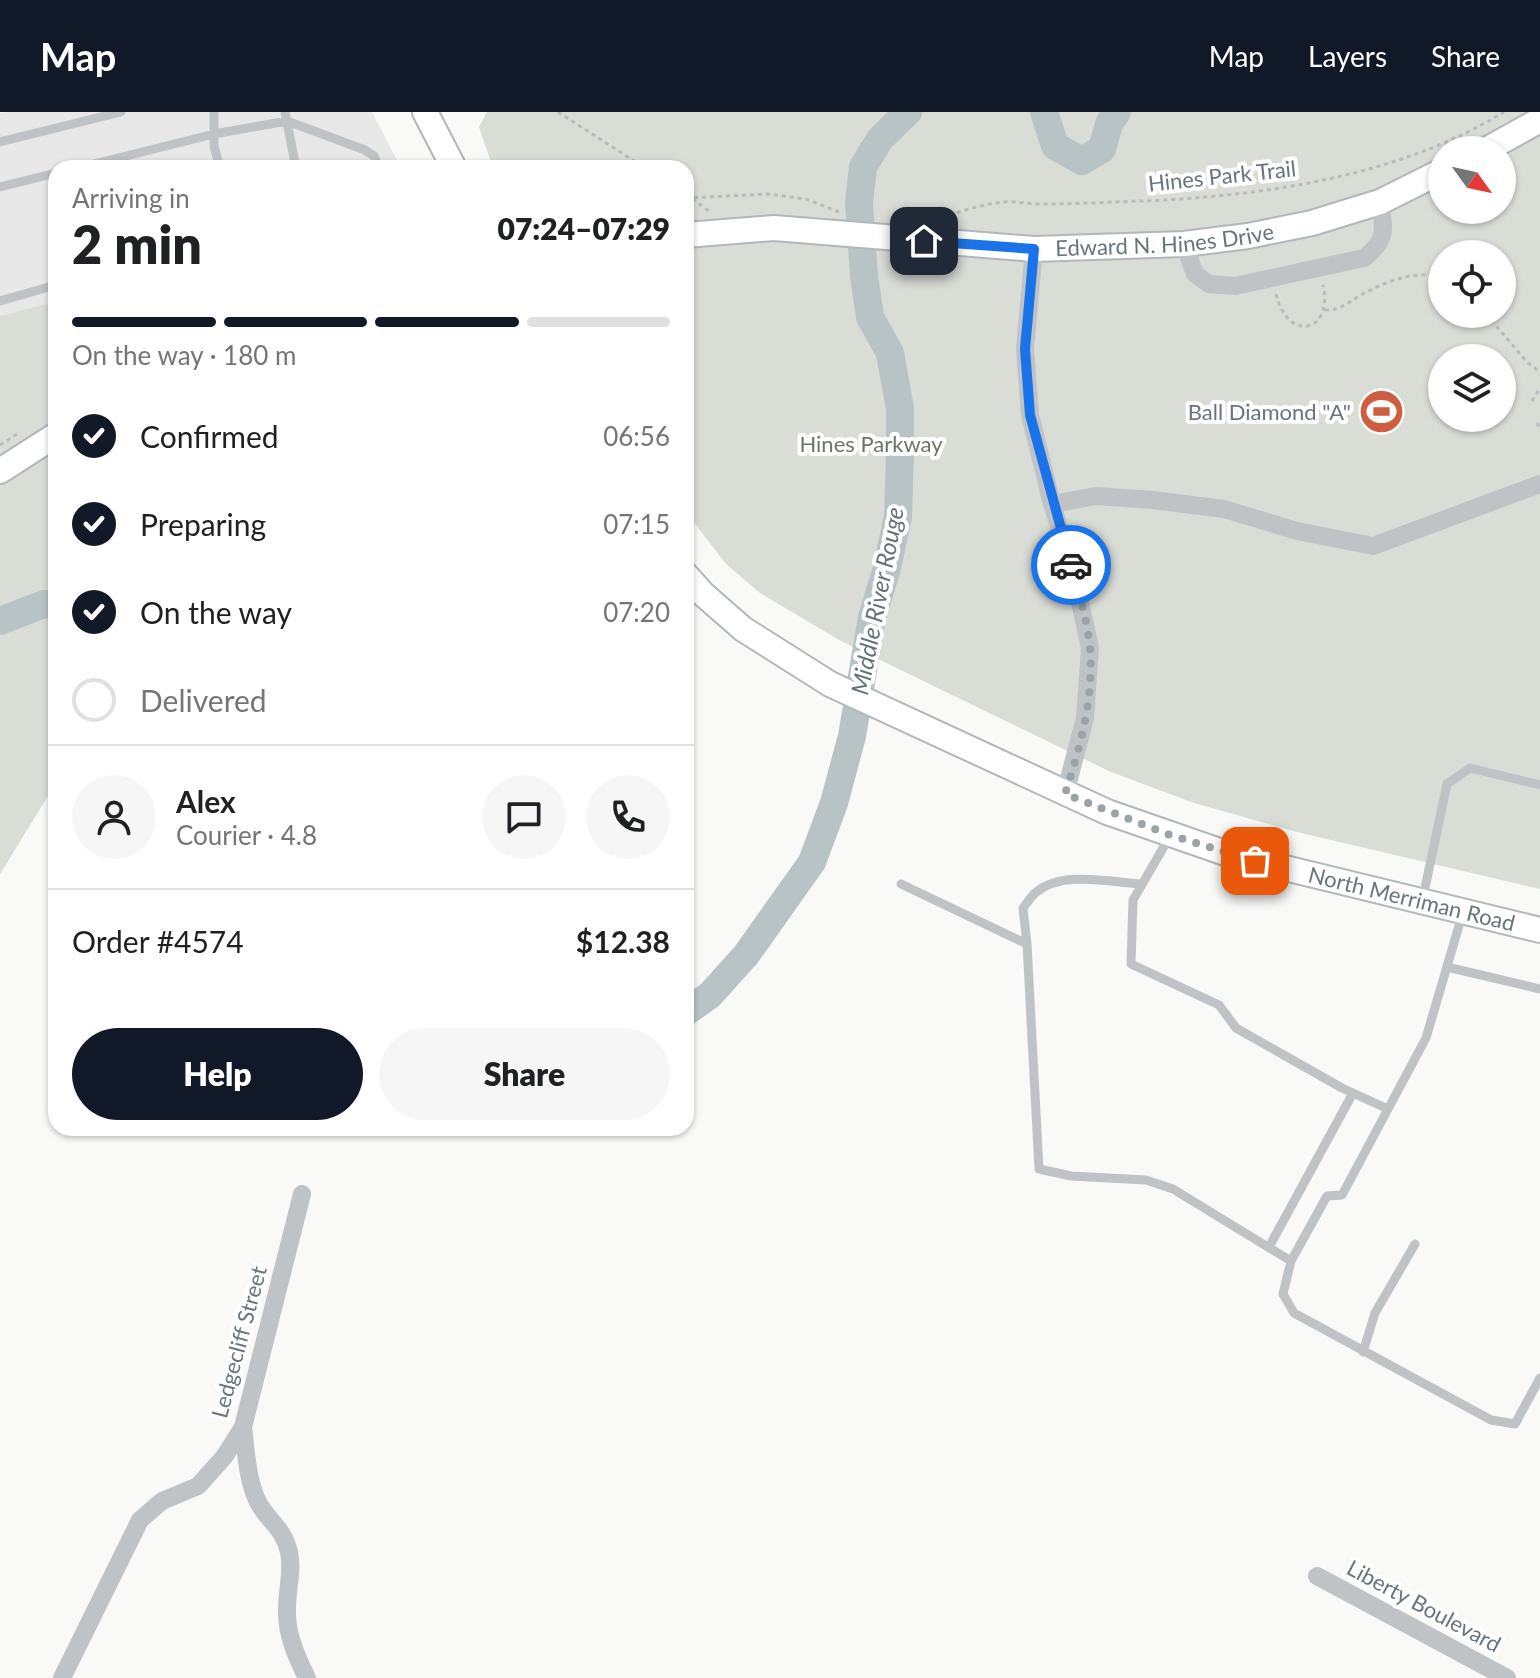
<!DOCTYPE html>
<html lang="en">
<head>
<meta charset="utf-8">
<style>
	:root { --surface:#fff; --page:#f6f6f6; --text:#202124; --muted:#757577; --line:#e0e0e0; --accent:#111827 }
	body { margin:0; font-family:Lato,sans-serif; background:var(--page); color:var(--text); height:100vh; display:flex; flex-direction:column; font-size:30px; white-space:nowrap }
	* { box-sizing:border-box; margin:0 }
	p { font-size:26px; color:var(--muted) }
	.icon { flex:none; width:44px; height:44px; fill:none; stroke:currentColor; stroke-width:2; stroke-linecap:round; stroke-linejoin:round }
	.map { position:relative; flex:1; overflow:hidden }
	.panel { position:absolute; left:48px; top:48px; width:646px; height:976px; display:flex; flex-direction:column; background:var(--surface); border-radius:24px; box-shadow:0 2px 6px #0004 }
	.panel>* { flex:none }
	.needle { width:52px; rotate:123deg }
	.fabs { position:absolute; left:1428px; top:24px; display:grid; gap:16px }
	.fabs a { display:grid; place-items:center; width:88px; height:88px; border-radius:50%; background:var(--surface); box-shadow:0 2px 6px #0004; font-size:40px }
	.pin { position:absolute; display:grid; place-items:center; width:68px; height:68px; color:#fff; margin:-34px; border-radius:16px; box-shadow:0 4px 12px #0006 }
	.courier { position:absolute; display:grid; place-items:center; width:80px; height:80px; margin:-40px; border:6px solid #1a73e8; border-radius:50%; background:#fff; color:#222; box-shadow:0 2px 10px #0007 }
	.head em { font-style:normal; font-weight:800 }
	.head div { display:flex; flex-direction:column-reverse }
	.head { display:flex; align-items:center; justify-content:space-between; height:136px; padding:0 24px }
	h1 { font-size:52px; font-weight:800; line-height:60px }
	.bar { display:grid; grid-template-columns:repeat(4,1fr); gap:12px 8px; align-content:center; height:96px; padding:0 24px }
	.bar i { height:10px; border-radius:6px; background:var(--line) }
	.bar .selected { background:var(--accent) }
	.bar p { grid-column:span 4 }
	.line { display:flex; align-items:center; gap:20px; padding:0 24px; border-top:2px solid var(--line) }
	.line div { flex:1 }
	.round { display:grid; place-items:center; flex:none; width:84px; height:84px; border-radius:42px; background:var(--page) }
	ol { padding:0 24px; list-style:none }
	li { display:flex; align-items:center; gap:24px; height:88px }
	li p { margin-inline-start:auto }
	li .icon { padding:8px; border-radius:50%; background:var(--accent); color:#fff; stroke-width:4 }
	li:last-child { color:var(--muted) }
	li i { width:44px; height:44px; border:4px solid var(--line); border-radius:50% }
	.cta { display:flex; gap:16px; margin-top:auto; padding:16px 24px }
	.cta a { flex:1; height:92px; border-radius:48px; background:var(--accent); color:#fff; font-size:32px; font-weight:800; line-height:92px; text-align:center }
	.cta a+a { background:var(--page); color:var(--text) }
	header { display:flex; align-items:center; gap:48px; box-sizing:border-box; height:112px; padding:0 40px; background:var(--accent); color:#fff }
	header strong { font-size:38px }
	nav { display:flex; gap:44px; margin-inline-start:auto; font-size:28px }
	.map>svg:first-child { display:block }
	.built { fill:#e7e8e7 }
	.green { fill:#d9ddd6; fill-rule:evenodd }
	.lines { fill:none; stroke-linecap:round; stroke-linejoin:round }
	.river { stroke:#b8c3c6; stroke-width:28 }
	.secondary-casing { stroke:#b1b7bb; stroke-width:28 }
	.path { stroke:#b9bcbe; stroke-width:3; stroke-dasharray:4 4; stroke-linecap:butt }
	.lane { stroke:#bfc3c6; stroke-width:9 }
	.street { stroke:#bfc3c6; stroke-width:18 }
	.secondary { stroke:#fff; stroke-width:24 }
	.done { stroke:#9aa3a8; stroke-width:8; stroke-dasharray:0 14.4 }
	.route { stroke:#1a73e8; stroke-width:10 }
	.labels { text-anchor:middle; stroke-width:8; stroke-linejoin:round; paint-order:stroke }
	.street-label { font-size:22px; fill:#67757e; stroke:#fff }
	.poi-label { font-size:22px; fill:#67757e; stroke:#fff; text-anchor:end }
	.park-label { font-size:22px; fill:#697766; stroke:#fff }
	.water-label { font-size:24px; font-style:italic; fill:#627378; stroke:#fff }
</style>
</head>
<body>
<header>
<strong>Map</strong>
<nav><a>Map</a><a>Layers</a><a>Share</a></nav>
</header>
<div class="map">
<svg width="1540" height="1566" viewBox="0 0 1540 1566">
	<rect width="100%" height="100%" fill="#f9f9f7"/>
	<!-- built -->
	<path class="built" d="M6,0H372L401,56H56V189L0,204V1Z"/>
	<!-- green -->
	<path class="green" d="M487,0H1540V777L1297,720L1194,691L1111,660L841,529L760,481L726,452L686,400V56H493L479,15ZM1442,38H1502V98H1442ZM1442,142H1502V202H1442ZM1442,246H1502V306H1442Z
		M56,189V671L0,762V204Z"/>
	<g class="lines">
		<!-- river -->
		<path class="river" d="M1044,0L1055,34L1082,49L1102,37L1109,12L1117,0
			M0,509L44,492H56
			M686,900L710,883L746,843L812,750L834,691L852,624L872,505L887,456L898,404L900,341V297L890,241L870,205L864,164L859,91L863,55L880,27L908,0"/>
		<defs>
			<g id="secondary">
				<path d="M425,0L454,56"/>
				<path d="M1486,38L1540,8"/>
				<path id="s1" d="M686,123L774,116L1034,137L1184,132L1248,124L1312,111L1380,90L1442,59"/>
				<path d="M0,359L56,323"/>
				<path id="s2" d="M686,463L703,482L743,517L830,572L1107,700L1231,743L1540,818"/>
			</g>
		</defs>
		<!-- secondary casing -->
		<use href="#secondary" class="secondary-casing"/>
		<!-- path -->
		<path class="path" d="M558,0L645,56
			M686,82L710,100
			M686,86L768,82L806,87L839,100
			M934,108C956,101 981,92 1004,90C1016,89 1028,92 1040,92C1075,92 1109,90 1143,89C1264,84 1400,64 1504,0
			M1276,182C1288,232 1334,220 1323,173
			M1325,198C1340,199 1348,190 1361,183C1386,169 1413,159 1442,164
			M1486,202L1527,250L1540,260
			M1532,289L1540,276
			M1537,311L1540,317
			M0,333L17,322"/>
		<!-- lane -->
		<path class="lane" d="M214,0V34L220,56
			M285,0L296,56
			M0,30L121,0
			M78,56L214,22L287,9L365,38L374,44L379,56
			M0,75L56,61
			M0,189L56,173
			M1170,724L1133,788L1131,852L1219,893L1236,916L1342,976L1388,997
			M901,772L1027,832L1039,1057L1071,1064L1146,1068L1173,1077L1291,1149L1327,1084L1342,1083L1426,926L1463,800
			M1422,790L1447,672L1470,656L1540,673
			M1027,832L1023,796C1027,791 1031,785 1035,781C1062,758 1109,770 1141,772
			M1447,855L1540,877
			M1269,1135L1353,981
			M1291,1149L1283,1182L1294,1201L1491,1308L1515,1312L1540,1266
			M1363,1240L1375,1201L1415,1132"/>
		<!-- street -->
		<path class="street" d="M1184,132L1195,162L1209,172L1235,174L1364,146C1388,127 1384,118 1380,90
			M1034,137L1025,237L1030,303L1052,392L1075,467L1090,536L1085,606L1065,682
			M1052,392L1096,384L1153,388L1224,397L1297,419L1373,434L1540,372
			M243,1315C246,1339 247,1366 257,1388C266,1408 283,1414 289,1440C293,1459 287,1477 287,1496C286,1521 296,1544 307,1566
			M1317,1464L1507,1566
			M62,1566L140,1408L162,1389L198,1374L224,1345L243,1315L302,1082"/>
		<!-- secondary -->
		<use href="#secondary" class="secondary"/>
	</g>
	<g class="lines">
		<!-- done -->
		<path class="done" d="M1071,453C1078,479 1088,509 1090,537C1094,586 1080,636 1065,682L1170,723L1255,749"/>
		<!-- route -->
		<path class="route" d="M924,129L1034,137L1025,237L1030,303L1071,453"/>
	</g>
	<!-- icons -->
	<defs>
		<symbol id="stadium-disc" viewBox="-11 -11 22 22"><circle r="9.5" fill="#cf5d41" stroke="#fff"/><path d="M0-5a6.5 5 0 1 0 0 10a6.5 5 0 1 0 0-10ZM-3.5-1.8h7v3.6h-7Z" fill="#fff"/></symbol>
	</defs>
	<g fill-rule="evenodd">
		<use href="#stadium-disc" x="1356" y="274" width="51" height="51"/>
	</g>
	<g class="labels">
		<!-- street labels -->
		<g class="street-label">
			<text transform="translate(1222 64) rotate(-6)" y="8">Hines Park Trail</text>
			<text dy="8" stroke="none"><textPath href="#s1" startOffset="480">Edward N. Hines Drive</textPath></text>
			<text dy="8" stroke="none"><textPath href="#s2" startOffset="804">North Merriman Road</textPath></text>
			<text transform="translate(239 1230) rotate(-75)" y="8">Ledgecliff Street</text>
			<text transform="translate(1424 1494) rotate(28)" y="8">Liberty Boulevard</text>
		</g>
		<!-- poi labels -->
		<g class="poi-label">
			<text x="1351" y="308">Ball Diamond "A"</text>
		</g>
		<!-- park labels -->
		<g class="park-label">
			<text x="871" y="340">Hines Parkway</text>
		</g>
		<!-- water labels -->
		<g class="water-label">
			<text transform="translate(878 489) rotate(-79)" y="8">Middle River Rouge</text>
		</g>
	</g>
</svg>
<div class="fabs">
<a><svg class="needle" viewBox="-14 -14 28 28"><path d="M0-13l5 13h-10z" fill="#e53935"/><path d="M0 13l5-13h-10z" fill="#757577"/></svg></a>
<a><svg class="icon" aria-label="locate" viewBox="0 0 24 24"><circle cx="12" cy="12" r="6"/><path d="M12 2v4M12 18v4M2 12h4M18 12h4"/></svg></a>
<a><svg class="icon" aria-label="layers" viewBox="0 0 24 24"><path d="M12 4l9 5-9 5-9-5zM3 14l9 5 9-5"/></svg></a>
</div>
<div class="pin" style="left:1255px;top:749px;background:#ea580c"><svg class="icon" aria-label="bag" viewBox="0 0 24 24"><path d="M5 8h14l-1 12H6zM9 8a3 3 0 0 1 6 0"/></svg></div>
<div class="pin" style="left:924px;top:129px;background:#1f2937"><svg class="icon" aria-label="home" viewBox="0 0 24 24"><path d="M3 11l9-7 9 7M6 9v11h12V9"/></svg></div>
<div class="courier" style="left:1071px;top:453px"><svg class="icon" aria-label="car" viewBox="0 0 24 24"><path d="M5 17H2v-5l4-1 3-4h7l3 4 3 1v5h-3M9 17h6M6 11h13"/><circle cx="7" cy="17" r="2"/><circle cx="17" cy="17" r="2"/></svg></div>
<section class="panel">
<div class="head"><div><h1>2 min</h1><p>Arriving in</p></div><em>07:24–07:29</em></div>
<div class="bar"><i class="selected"></i><i class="selected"></i><i class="selected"></i><i></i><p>On the way · 180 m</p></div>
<ol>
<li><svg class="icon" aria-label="check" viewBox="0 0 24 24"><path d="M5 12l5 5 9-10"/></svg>Confirmed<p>06:56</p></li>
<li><svg class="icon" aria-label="check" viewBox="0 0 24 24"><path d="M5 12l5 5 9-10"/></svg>Preparing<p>07:15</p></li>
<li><svg class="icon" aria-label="check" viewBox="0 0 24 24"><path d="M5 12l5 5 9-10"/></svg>On the way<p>07:20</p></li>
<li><i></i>Delivered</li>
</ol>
<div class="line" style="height:144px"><a class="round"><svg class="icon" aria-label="person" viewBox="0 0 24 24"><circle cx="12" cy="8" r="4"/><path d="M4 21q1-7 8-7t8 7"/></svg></a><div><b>Alex</b><p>Courier · 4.8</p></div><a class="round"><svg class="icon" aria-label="chat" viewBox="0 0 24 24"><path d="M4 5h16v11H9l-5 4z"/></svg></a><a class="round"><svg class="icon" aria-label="phone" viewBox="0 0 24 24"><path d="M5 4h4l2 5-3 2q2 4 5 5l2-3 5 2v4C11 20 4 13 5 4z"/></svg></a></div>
<div class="line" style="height:104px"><div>Order #4574</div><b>$12.38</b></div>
<div class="cta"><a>Help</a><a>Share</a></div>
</section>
</div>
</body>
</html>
